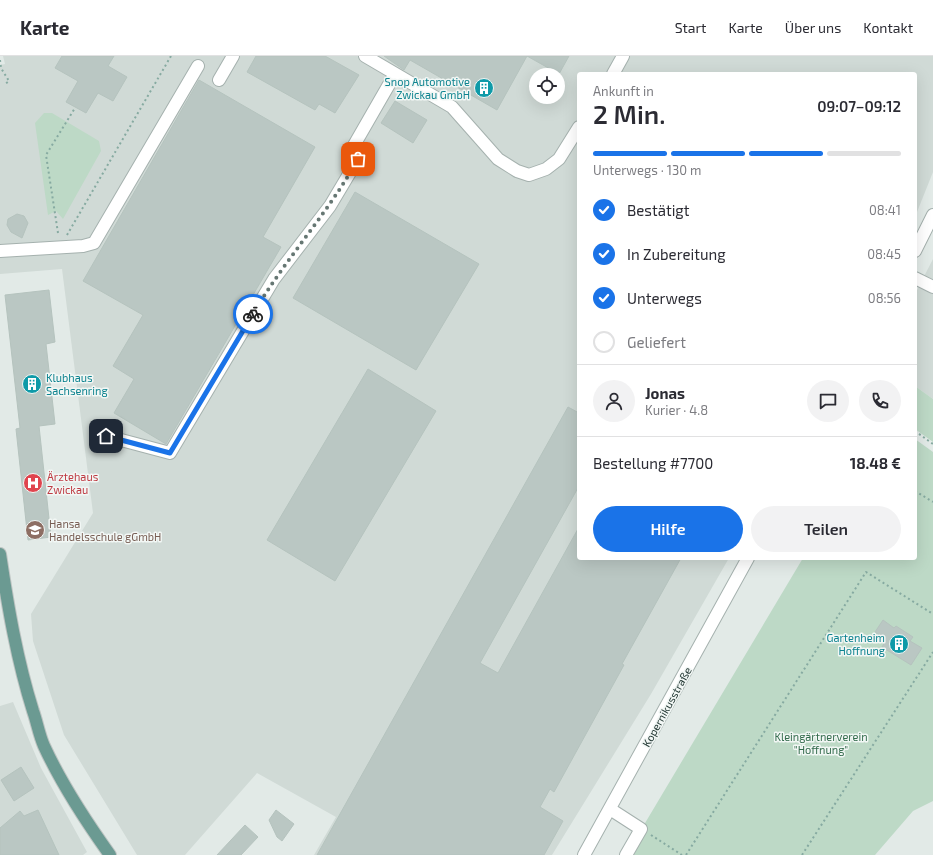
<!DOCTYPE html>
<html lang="de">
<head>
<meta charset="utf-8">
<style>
	:root { --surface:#fff; --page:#f2f2f3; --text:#2b2b33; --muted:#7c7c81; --line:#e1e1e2; --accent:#1a73e8 }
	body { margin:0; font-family:"Exo 2",sans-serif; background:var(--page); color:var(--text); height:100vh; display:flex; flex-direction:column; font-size:15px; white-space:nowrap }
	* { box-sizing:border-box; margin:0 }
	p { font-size:13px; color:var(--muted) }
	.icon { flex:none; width:22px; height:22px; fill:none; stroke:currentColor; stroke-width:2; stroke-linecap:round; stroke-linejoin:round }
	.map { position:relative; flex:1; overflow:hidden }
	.side { position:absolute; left:577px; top:16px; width:340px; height:488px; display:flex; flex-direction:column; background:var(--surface); border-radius:4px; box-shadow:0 4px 16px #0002 }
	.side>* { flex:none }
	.fabs { position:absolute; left:529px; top:12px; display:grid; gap:8px }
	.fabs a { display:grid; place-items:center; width:36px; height:36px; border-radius:50%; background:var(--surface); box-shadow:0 4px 16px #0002; font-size:20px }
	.pin { position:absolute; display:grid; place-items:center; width:34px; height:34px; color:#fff; margin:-17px; border-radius:8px; box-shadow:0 2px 6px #0006 }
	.courier { position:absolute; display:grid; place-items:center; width:40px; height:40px; margin:-20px; border:3px solid #1a73e8; border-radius:50%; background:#fff; color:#222; box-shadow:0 1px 5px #0007 }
	.headline em { font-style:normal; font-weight:600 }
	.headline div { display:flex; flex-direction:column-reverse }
	.headline { display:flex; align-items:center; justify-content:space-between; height:68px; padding:0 16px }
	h1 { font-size:26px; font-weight:600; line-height:30px }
	.bar { display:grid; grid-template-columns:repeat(4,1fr); gap:6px 4px; align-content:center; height:48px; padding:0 16px }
	.bar i { height:5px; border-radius:3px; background:var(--line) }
	.bar .selected { background:var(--accent) }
	.bar p { grid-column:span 4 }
	.line { display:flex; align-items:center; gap:10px; padding:0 16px; border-top:1px solid var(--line) }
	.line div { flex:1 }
	.round { display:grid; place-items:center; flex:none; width:42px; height:42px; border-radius:21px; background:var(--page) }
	ol { padding:0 16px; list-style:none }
	li { display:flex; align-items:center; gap:12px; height:44px }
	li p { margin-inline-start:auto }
	li .icon { padding:4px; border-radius:50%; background:var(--accent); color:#fff; stroke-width:4 }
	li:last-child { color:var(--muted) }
	li i { width:22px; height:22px; border:2px solid var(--line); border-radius:50% }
	.action { display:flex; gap:8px; margin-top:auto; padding:8px 16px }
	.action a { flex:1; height:46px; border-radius:24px; background:var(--accent); color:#fff; font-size:16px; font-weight:600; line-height:46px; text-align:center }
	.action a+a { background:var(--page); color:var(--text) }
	header { display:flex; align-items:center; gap:24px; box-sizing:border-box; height:56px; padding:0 20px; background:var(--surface); border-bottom:1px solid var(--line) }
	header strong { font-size:19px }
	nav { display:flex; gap:22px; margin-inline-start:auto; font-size:14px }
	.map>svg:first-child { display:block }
	.built { fill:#d0dad6; fill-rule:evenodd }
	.green { fill:#bdd9c6 }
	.building { fill:#bac7c3; stroke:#b5c3be }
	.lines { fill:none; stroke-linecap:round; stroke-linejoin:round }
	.minor-casing { stroke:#a5b1ae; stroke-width:14 }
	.major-casing { stroke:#bdc4c2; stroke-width:14 }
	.path { stroke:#86aaa1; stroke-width:2; stroke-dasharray:2 3; stroke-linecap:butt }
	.minor { stroke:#fff; stroke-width:12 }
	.major { stroke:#6b9a92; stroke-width:12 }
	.done { stroke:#667773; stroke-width:4; stroke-dasharray:0 7.2 }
	.route { stroke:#1a73e8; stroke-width:5 }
	.labels { text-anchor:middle; stroke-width:3; stroke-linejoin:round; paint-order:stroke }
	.culture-label { font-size:11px; fill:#0d838f; stroke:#f2f7f5; text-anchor:end }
	.health-label { font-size:11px; fill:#be3a42; stroke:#f2f7f5; text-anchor:start }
	.education-label { font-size:11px; fill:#785e54; stroke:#f2f7f5; text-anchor:start }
	.street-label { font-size:11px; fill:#243935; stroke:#f2f7f5 }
	.park-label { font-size:11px; fill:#336b4c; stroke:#f2f7f5 }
</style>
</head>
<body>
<header>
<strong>Karte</strong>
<nav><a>Start</a><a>Karte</a><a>Über uns</a><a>Kontakt</a></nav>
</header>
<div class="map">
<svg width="933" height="799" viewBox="0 0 933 799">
	<rect width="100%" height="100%" fill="#e2eae7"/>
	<!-- built -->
	<path class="built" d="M3,0H933V116L915,161V18H579V502H729L651,638L552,799H314L336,761L257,717L185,799H137L64,679L33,585L31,558L93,457L62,213L0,218V9L5,8ZM536,19H558V41H536Z
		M933,203V343L915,330V238Z
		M13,646L41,712L87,796L83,799H0V650Z"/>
	<!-- green -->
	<path class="green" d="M44,57H52L99,85L101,95L63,163L56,155L48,159L35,67Z
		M915,330L933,343V386L915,373Z
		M915,383L933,396V745L913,755L875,799H626L803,502H915Z"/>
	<!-- building -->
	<path class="building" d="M62,0H114L108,10L127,21L113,45L98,37L86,57L66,46L78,25L55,12Z
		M256,0H325L359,19L335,57L319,48L315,54L247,16Z
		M384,0H527L497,54L410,4L404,14Z
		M527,0H569L559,18Z
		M199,24L315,91L263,181L281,191L166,388L114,357L134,323L113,310L143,259L83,225Z
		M395,45L427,64L413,87L381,67Z
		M355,136L479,208L416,314L293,242Z
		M17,158L24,160L28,167L22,182L11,176L7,169L8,163Z
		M49,234L55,286L46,288L55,368L39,370L51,481L28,484L16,373L20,372L5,239Z
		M368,313L436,355L335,525L267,484Z
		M568,351L579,357V430L480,607L498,617L579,471V502H681L622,608L624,609L554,736L550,733L540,751L563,765L544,799H317Z
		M883,564L894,572L896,570L913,581L910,585L922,592L911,609L882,591L886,584L875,576Z
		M21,711L34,732L14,745L1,724Z
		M38,754L59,799H0V772L20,755L24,760Z
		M276,754L294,768L282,785L277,781L269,764Z
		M245,769L258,781L241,799H217Z"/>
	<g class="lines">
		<defs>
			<path id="minor" d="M365,0L452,51L498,103L517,115L529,119L546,113L559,103L579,71
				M613,18L623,0
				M219,24L233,0
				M349,98L395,18
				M0,195L83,190L94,187L198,10
				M915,195L933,159
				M915,222L933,231
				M106,380L170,397L274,223L330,150L358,103
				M610,753L641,773L626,799
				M584,799L748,502"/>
			<path id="major" d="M0,498C8,551 17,604 33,655C37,666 39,679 44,690C62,729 85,764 110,799"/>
		</defs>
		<!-- minor casing -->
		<use href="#minor" class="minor-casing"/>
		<!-- major casing -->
		<use href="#major" class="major-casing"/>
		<!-- path -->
		<path class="path" d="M0,4L1,12L9,25L4,29
			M58,177L46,99L75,52
			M67,179L171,0
			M915,375L933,388
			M915,435L933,446
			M651,779L682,799
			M686,799L866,516L933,558
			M802,799L933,596"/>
		<!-- minor -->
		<use href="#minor" class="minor"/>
		<!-- major -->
		<use href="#major" class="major"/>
	</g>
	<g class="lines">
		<!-- done -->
		<path class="done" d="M253,258C285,203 327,159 358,103"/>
		<!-- route -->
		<path class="route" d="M106,380L170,397L253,258"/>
	</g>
	<!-- icons -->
	<defs>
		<symbol id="building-disc" viewBox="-11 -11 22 22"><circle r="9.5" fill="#0f9aa8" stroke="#f2f7f5"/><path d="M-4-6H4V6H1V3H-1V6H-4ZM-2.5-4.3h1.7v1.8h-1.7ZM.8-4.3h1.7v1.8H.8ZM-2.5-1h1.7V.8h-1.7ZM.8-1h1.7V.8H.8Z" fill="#fff"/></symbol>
		<symbol id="hospital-disc" viewBox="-11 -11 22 22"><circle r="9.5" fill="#e0444e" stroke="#f2f7f5"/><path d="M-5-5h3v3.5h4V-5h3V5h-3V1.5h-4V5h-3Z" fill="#fff"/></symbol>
		<symbol id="school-disc" viewBox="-11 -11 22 22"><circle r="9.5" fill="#8d6e63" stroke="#f2f7f5"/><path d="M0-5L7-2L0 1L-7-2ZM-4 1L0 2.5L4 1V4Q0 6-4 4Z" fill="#fff"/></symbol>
	</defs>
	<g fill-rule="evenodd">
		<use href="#building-disc" x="473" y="21" width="22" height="22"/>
		<use href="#building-disc" x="21" y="317" width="22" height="22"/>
		<use href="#hospital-disc" x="22" y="416" width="22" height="22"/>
		<use href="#school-disc" x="24" y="463" width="22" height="22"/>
		<use href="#building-disc" x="888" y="577" width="22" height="22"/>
	</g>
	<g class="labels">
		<!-- culture labels -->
		<g class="culture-label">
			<text x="470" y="30">Snop Automotive<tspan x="470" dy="13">Zwickau GmbH</tspan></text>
			<text x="46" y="326" text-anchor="start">Klubhaus<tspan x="46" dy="13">Sachsenring</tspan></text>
			<text x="885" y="586">Gartenheim<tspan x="885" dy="13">Hoffnung</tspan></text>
		</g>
		<!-- health labels -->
		<g class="health-label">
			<text x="47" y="425">Ärztehaus<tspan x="47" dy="13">Zwickau</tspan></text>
		</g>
		<!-- education labels -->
		<g class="education-label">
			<text x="49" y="472">Hansa<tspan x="49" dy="13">Handelsschule gGmbH</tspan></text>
		</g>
		<!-- street labels -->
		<g class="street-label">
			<text transform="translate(667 651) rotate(-61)" y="4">Kopernikusstraße</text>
		</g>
		<!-- park labels -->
		<g class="park-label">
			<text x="821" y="685">Kleingärtnerverein<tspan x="821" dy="13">"Hoffnung"</tspan></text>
		</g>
	</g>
</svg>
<div class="fabs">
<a><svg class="icon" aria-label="locate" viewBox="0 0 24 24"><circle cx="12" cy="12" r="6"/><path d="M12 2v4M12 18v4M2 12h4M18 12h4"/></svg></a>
</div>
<div class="pin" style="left:358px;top:103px;background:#ea580c"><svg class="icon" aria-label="bag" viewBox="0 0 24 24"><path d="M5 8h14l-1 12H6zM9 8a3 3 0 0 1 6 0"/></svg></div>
<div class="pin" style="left:106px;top:380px;background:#1f2937"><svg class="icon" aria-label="home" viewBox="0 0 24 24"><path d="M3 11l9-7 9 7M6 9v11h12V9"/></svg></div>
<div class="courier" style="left:253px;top:258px"><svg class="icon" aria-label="bike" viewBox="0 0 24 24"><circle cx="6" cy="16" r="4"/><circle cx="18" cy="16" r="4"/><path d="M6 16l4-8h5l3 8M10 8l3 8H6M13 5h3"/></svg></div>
<section class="side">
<div class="headline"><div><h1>2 Min.</h1><p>Ankunft in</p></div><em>09:07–09:12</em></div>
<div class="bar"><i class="selected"></i><i class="selected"></i><i class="selected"></i><i></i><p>Unterwegs · 130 m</p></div>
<ol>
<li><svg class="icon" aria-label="check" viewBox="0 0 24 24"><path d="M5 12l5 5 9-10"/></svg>Bestätigt<p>08:41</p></li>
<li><svg class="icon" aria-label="check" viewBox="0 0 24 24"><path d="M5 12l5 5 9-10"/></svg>In Zubereitung<p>08:45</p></li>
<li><svg class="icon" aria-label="check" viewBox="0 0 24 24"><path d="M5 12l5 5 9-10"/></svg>Unterwegs<p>08:56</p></li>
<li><i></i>Geliefert</li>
</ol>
<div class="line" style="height:72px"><a class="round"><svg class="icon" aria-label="person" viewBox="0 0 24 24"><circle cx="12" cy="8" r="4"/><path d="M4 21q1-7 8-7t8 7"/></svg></a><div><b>Jonas</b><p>Kurier · 4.8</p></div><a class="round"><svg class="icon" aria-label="chat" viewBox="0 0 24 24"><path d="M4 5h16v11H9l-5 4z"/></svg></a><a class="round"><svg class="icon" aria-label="phone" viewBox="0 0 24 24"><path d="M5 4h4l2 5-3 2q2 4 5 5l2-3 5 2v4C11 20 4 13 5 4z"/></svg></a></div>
<div class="line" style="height:52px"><div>Bestellung #7700</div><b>18.48 €</b></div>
<div class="action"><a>Hilfe</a><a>Teilen</a></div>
</section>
</div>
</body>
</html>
